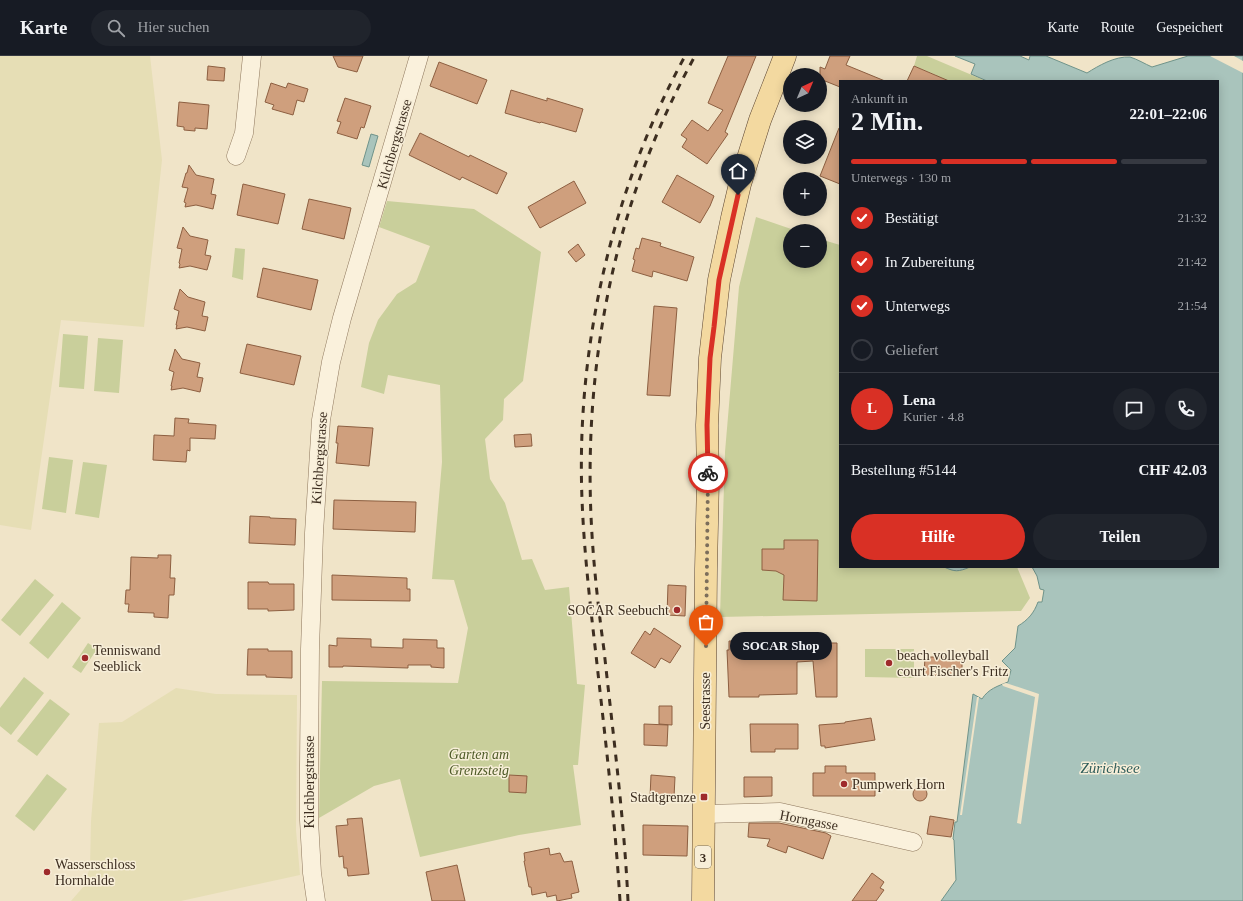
<!DOCTYPE html>
<html lang="de">
<head>
<meta charset="utf-8">
<style>
	:root { --surface:#171b24; --page:#20242c; --text:#f1f3f6; --muted:#9ea1a6; --line:#363941; --accent:#d93025 }
	body { margin:0; font-family:"Times New Roman",serif; background:var(--page); color:var(--text); height:100vh; display:flex; flex-direction:column; font-size:15px; white-space:nowrap }
	* { box-sizing:border-box; margin:0 }
	p { font-size:13px; color:var(--muted) }
	.icon { flex:none; width:22px; height:22px; fill:none; stroke:currentColor; stroke-width:2; stroke-linecap:round; stroke-linejoin:round }
	.map { position:relative; flex:1; overflow:hidden }
	.panel { position:absolute; left:839px; top:24px; width:380px; height:488px; display:flex; flex-direction:column; background:var(--surface); border-radius:0px; box-shadow:0 2px 10px #0003 }
	.panel>* { flex:none }
	.needle { width:26px; rotate:44deg }
	.tools { position:absolute; left:783px; top:12px; display:grid; gap:8px }
	.tools a { display:grid; place-items:center; width:44px; height:44px; border-radius:50%; background:var(--surface); box-shadow:0 2px 10px #0003; font-size:20px }
	.pin { position:absolute; display:grid; place-items:center; width:34px; height:34px; color:#fff; margin:-41px -17px; border-radius:50% 50% 50% 0; rotate:-45deg; box-shadow:0 0 4px #0007 }
	.pin .icon { rotate:45deg }
	.courier { position:absolute; display:grid; place-items:center; width:40px; height:40px; margin:-20px; border:3px solid #d93025; border-radius:50%; background:#fff; color:#222; box-shadow:0 1px 5px #0007 }
	.bubble { position:absolute; height:28px; border-radius:14px; background:var(--surface); box-shadow:0 2px 10px #0003; font-size:13px; font-weight:600; line-height:28px; text-align:center }
	.headline em { font-style:normal; font-weight:600 }
	.headline div { display:flex; flex-direction:column-reverse }
	.headline { display:flex; align-items:center; justify-content:space-between; height:68px; padding:0 12px }
	h1 { font-size:26px; font-weight:600; line-height:30px }
	.bar { display:grid; grid-template-columns:repeat(4,1fr); gap:6px 4px; align-content:center; height:48px; padding:0 12px }
	.bar i { height:5px; border-radius:3px; background:var(--line) }
	.bar .active { background:var(--accent) }
	.bar p { grid-column:span 4 }
	.line { display:flex; align-items:center; gap:10px; padding:0 12px; border-top:1px solid var(--line) }
	.line div { flex:1 }
	.round { display:grid; place-items:center; flex:none; width:42px; height:42px; border-radius:21px; background:var(--page) }
	ol { padding:0 12px; list-style:none }
	li { display:flex; align-items:center; gap:12px; height:44px }
	li p { margin-inline-start:auto }
	li .icon { padding:4px; border-radius:50%; background:var(--accent); color:#fff; stroke-width:4 }
	li:last-child { color:var(--muted) }
	li i { width:22px; height:22px; border:2px solid var(--line); border-radius:50% }
	.action { display:flex; gap:8px; margin-top:auto; padding:8px 12px }
	.action a { flex:1; height:46px; border-radius:24px; background:var(--accent); color:#fff; font-size:16px; font-weight:600; line-height:46px; text-align:center }
	.action a+a { background:var(--page); color:var(--text) }
	header { display:flex; align-items:center; gap:24px; box-sizing:border-box; height:56px; padding:0 20px; background:var(--surface); border-bottom:1px solid var(--line) }
	header strong { font-size:19px }
	nav { display:flex; gap:22px; margin-inline-start:auto; font-size:14px }
	.search { width:280px; height:36px; background:var(--page); display:flex; align-items:center; gap:10px; box-sizing:border-box; padding:0 14px; border-radius:22px; color:var(--muted); font-size:15px }
	.map>svg:first-child { display:block }
	.farmland { fill:#e6deb5 }
	.green { fill:#c9cf9b }
	.water { fill:#a9c4bc; stroke:#6f938a }
	.pier { fill:#f0e4c8 }
	.building { fill:#cf9f7d; stroke:#8d5f41 }
	.lines { fill:none; stroke-linecap:round; stroke-linejoin:round }
	.minor-casing { stroke:#8d765c; stroke-width:19 }
	.primary-casing { stroke:#5b4430; stroke-width:23 }
	.minor { stroke:#faf1dc; stroke-width:18 }
	.primary { stroke:#f3d9a0; stroke-width:22 }
	.rail { stroke:#3d2e20; stroke-width:3; stroke-dasharray:7 7; stroke-linecap:butt }
	.done { stroke:#7c6e5b; stroke-width:4; stroke-dasharray:0 7.2 }
	.route { stroke:#d93025; stroke-width:5 }
	.poi-dot { fill:#9e2a2b; stroke:#f7eed8; stroke-width:1.5 }
	.labels { text-anchor:middle; stroke-width:3; stroke-linejoin:round; paint-order:stroke }
	.shield { fill:#f7eed8; stroke:#756857; stroke-width:1 }
	.shield-label { font-size:13px; font-weight:bold; fill:#3d2e20 }
	.street-label { font-size:14px; fill:#3d2e20; stroke:#f7eed8 }
	.poi-label { font-size:14px; fill:#3d2e20; stroke:#f7eed8; text-anchor:start }
	.park-label { font-size:14px; font-style:italic; fill:#4d5a26; stroke:#f7eed8 }
	.water-label { font-size:15px; font-style:italic; fill:#2f5d5a; stroke:#f7eed8 }
</style>
</head>
<body>
<header>
<strong>Karte</strong>
<div class="search"><svg class="icon" aria-label="search" viewBox="0 0 24 24"><circle cx="10" cy="10" r="6"/><path d="M15 15l6 6"/></svg>Hier suchen</div>
<nav><a>Karte</a><a>Route</a><a>Gespeichert</a></nav>
</header>
<div class="map">
<svg width="1243" height="845" viewBox="0 0 1243 845">
	<rect width="100%" height="100%" fill="#f0e4c8"/>
	<!-- farmland -->
	<path class="farmland" d="M0,0H150L162,104L144,271L61,264L31,474L0,469Z
		M176,632L216,638L297,639L296,774L300,819L181,845H71L84,830L90,811L91,765L99,667L122,666Z"/>
	<!-- green -->
	<path class="green" d="M917,0H927L986,25H941L936,19L914,10Z
		M387,145L474,153L541,196L523,325L504,343L503,364L485,383L490,423L505,447L522,504L532,503L545,534L569,531L577,628L585,629L578,709H573L581,769L519,779L420,801L400,723L374,730L319,762L322,625L458,627L468,572L454,524L432,523L442,406L440,329L388,319L384,338L361,331L369,287L378,264L397,238L416,226L430,190L379,171Z
		M756,161L797,175H790V205H820V183L840,189V511H1017L1030,542L1021,555L720,561L725,396L739,231Z
		M235,192L245,193L243,224L232,221Z
		M63,278L88,280L84,333L59,331Z
		M98,282L123,284L119,337L94,335Z
		M49,401L73,404L66,457L42,453Z
		M83,406L107,409L99,462L75,458Z
		M35,523L54,539L20,580L1,564Z
		M62,546L81,562L48,603L29,587Z
		M88,587L97,593L81,617L72,611Z
		M865,593H914V622L865,621Z
		M24,621L44,637L11,679L0,670V652Z
		M50,643L70,658L37,700L17,685Z
		M47,718L67,733L34,775L15,760Z"/>
	<!-- water -->
	<path class="water" d="M955,0H1020L1029,4L1030,0H1046L1087,17C1098,10 1115,0 1130,1C1137,3 1145,8 1152,11L1188,0H1243V845H941L956,824L954,784L953,783L955,766H957L973,638L982,643C988,633 998,630 1008,626L1011,614L1002,605L1015,592L1018,570C1028,564 1034,557 1038,546H1042L1044,534L1040,533L1037,520L1032,511H1218V25H987L971,18L975,8Z
		M371,78L378,80L369,111L362,109Z
		M944,511H970C958,516 955,516 944,511Z"/>
	<!-- pier -->
	<path class="pier" d="M1210,0H1234L1243,5V17Z
		M1006,627L1039,638L1021,768L1017,767L1035,641L1003,630L1002,628Z
		M977,641H979L962,759H960Z"/>
	<!-- building -->
	<path class="building" d="M333,0H363L357,16L338,11Z
		M728,0H756L725,76L728,78L707,108L682,91L687,83L681,79L692,64L708,75L723,54L708,47Z
		M830,0H850L846,9L885,25H840V31L820,23V11L825,13Z
		M439,6L487,24L477,48L430,30Z
		M208,10L225,12L224,25L207,24Z
		M914,10L949,25H907Z
		M271,27L286,32L288,27L308,33L304,46L297,44L293,59L272,53L274,49L265,46Z
		M511,34L547,45V42L583,53L576,76L541,66L540,67L505,57Z
		M345,42L371,50L364,72L361,71L357,83L337,77L341,66L337,65Z
		M179,46L209,49L207,73L195,72V75L184,74V71L177,70Z
		M839,72H840V128L820,120Z
		M420,77L469,101L470,99L507,117L497,138L462,121L460,124L409,99Z
		M189,109L196,119L214,123L211,138L216,139L213,153L196,149L185,151L186,147L184,146L188,132L182,131L186,117H187Z
		M677,119L714,140L710,150L700,167L662,146Z
		M574,125L586,147L540,172L528,151Z
		M243,128L285,138L278,168L237,159Z
		M309,143L351,152L344,183L302,173Z
		M183,171L190,180L208,184L205,199L211,200L207,214L190,210L179,212L180,208L179,207L182,193L177,192Z
		M642,182L661,187L660,190L694,201L687,225L653,215L652,221L632,215L635,204L633,203L636,192L639,193Z
		M578,188L585,199L576,206L568,196Z
		M263,212L318,224L311,254L257,241Z
		M180,233L188,241L205,246L202,260L208,261L205,275L187,271L176,273L177,269H176L179,255L174,253Z
		M654,250L677,252L670,340L647,339Z
		M247,288L301,300L294,329L240,317Z
		M175,293L182,303L200,307L197,321L203,322L200,336L183,332L171,334L172,330H171L174,316L169,314Z
		M175,362L189,363L188,367L216,369L215,383L190,382V395L187,394L186,406L153,404L154,379L174,380Z
		M338,370L373,372L369,410L336,407L338,387H336Z
		M531,378L532,390L515,391L514,379Z
		M334,444L416,446L415,476L333,473Z
		M250,460L270,461V462L296,463L295,489L249,487Z
		M784,484H818L817,545L783,544L784,519L776,515L762,514V493H784Z
		M158,499H171L170,522H175L174,539H169L168,562L154,561V557L128,556L129,548H125L126,534H130L131,501L158,502Z
		M332,519L407,522V533H410V545L332,544Z
		M248,526H268L269,528H294V554L268,555V553H248Z
		M668,529L686,530L685,560L667,559Z
		M654,572L681,590L670,607L661,602L655,612L631,597L645,575L650,579Z
		M337,582L371,583V591L403,592V583L437,584V592H444V612L431,611V609H408V612L343,610V611H329V589L337,590Z
		M729,585H753V587H837V641H816L813,605L797,606V638L759,639V641H729L727,594H729Z
		M248,593H268V595H292V622L266,621V619H247Z
		M925,601H962V620L924,619Z
		M659,650H672V669L659,668Z
		M871,662L875,684L825,692V690H821L819,669L845,667V666Z
		M644,668L668,669L667,690L644,689Z
		M750,668H798V693H775V696H751Z
		M825,710H846V717H875V740H813V717H825Z
		M509,719L527,720L526,737L509,736Z
		M651,719L675,721L674,741H650Z
		M744,721H772V740L744,741Z
		M913 738a7 7 0 1 1 14 0a7 7 0 1 1-14 0Z
		M930,760L954,764L951,781L927,778Z
		M362,762L369,818L348,820L347,812H344L343,800L339,801L336,770L348,769L347,763Z
		M749,767H779L826,777L831,780L823,803L788,790L786,797L767,790L770,783L748,781Z
		M643,769L688,770L687,800L643,799Z
		M549,792L550,799L560,797L564,806L572,805L579,836L571,838L572,842L557,845L556,839L547,841L546,836L532,839L531,831H529L524,805H525L524,797Z
		M457,809L465,845H432L426,816Z
		M872,817L884,826L880,832L884,834L876,845H852Z"/>
	<g class="lines">
		<defs>
			<path id="minor" d="M236,100L244,77L252,0
				M704,758L780,756L913,786
				M316,845L312,817L309,764V710L310,593L314,477L321,364L331,306L342,262L419,0"/>
			<path id="primary" d="M703,845L706,513L708,423L707,369L710,302L719,224L732,162L740,128L760,64L785,0"/>
		</defs>
		<!-- minor casing -->
		<use href="#minor" class="minor-casing"/>
		<!-- primary casing -->
		<use href="#primary" class="primary-casing"/>
		<!-- minor -->
		<use href="#minor" class="minor"/>
		<!-- primary -->
		<use href="#primary" class="primary"/>
		<!-- rail -->
		<path class="rail" d="M620,845C615,763 605,681 596,599C590,547 584,495 582,443C576,290 612,134 685,0
			M628,845C624,761 613,678 604,594C598,550 593,505 591,460C584,300 617,140 695,0"/>
	</g>
	<g class="lines">
		<!-- done -->
		<path class="done" d="M706,590L708,417"/>
		<!-- route -->
		<path class="route" d="M708,417L707,369L710,302L714,271L719,224L738,139"/>
	</g>
	<!-- markers -->
	<g class="poi-dot">
		<circle cx="677" cy="554" r="4"/>
		<circle cx="85" cy="602" r="4"/>
		<circle cx="889" cy="607" r="4"/>
		<circle cx="844" cy="728" r="4"/>
		<rect x="700" y="737" width="8" height="8" rx="2"/>
		<circle cx="47" cy="816" r="4"/>
	</g>
	<g class="labels">
		<!-- shield labels -->
		<rect class="shield" x="695" y="790" width="16" height="22" rx="3"/>
		<g class="shield-label">
			<text x="703" y="806">3</text>
		</g>
		<!-- street labels -->
		<g class="street-label">
			<text transform="translate(394 88) rotate(-74)" y="5">Kilchbergstrasse</text>
			<text transform="translate(319 402) rotate(-86)" y="5">Kilchbergstrasse</text>
			<text transform="translate(705 645) rotate(-90)" y="5">Seestrasse</text>
			<text transform="translate(309 726) rotate(-90)" y="5">Kilchbergstrasse</text>
			<text transform="translate(809 764) rotate(11)" y="5">Horngasse</text>
		</g>
		<!-- poi labels -->
		<g class="poi-label">
			<text x="669" y="559" text-anchor="end">SOCAR Seebucht</text>
			<text x="93" y="599">Tenniswand<tspan x="93" dy="16">Seeblick</tspan></text>
			<text x="897" y="604">beach volleyball<tspan x="897" dy="16">court Fischer's Fritz</tspan></text>
			<text x="852" y="733">Pumpwerk Horn</text>
			<text x="696" y="746" text-anchor="end">Stadtgrenze</text>
			<text x="55" y="813">Wasserschloss<tspan x="55" dy="16">Hornhalde</tspan></text>
		</g>
		<!-- park labels -->
		<g class="park-label">
			<text x="479" y="703">Garten am<tspan x="479" dy="16">Grenzsteig</tspan></text>
		</g>
		<!-- water labels -->
		<g class="water-label">
			<text x="1110" y="717">Zürichsee</text>
		</g>
	</g>
</svg>
<div class="tools">
<a><svg class="needle" viewBox="-14 -14 28 28"><path d="M0-13l5 13h-10z" fill="#e53935"/><path d="M0 13l5-13h-10z" fill="#9ea1a6"/></svg></a>
<a><svg class="icon" aria-label="layers" viewBox="0 0 24 24"><path d="M12 4l9 5-9 5-9-5zM3 14l9 5 9-5"/></svg></a>
<a>+</a>
<a>−</a>
</div>
<div class="pin" style="left:706px;top:590px;background:#ea580c"><svg class="icon" aria-label="bag" viewBox="0 0 24 24"><path d="M5 8h14l-1 12H6zM9 8a3 3 0 0 1 6 0"/></svg></div>
<div class="pin" style="left:738px;top:139px;background:#1f2937"><svg class="icon" aria-label="home" viewBox="0 0 24 24"><path d="M3 11l9-7 9 7M6 9v11h12V9"/></svg></div>
<div class="courier" style="left:708px;top:417px"><svg class="icon" aria-label="bike" viewBox="0 0 24 24"><circle cx="6" cy="16" r="4"/><circle cx="18" cy="16" r="4"/><path d="M6 16l4-8h5l3 8M10 8l3 8H6M13 5h3"/></svg></div>
<div class="bubble" style="left:730px;top:576px;width:102px">SOCAR Shop</div>
<section class="panel">
<div class="headline"><div><h1>2 Min.</h1><p>Ankunft in</p></div><em>22:01–22:06</em></div>
<div class="bar"><i class="active"></i><i class="active"></i><i class="active"></i><i></i><p>Unterwegs · 130 m</p></div>
<ol>
<li><svg class="icon" aria-label="check" viewBox="0 0 24 24"><path d="M5 12l5 5 9-10"/></svg>Bestätigt<p>21:32</p></li>
<li><svg class="icon" aria-label="check" viewBox="0 0 24 24"><path d="M5 12l5 5 9-10"/></svg>In Zubereitung<p>21:42</p></li>
<li><svg class="icon" aria-label="check" viewBox="0 0 24 24"><path d="M5 12l5 5 9-10"/></svg>Unterwegs<p>21:54</p></li>
<li><i></i>Geliefert</li>
</ol>
<div class="line" style="height:72px"><b class="round" style="background:var(--accent);color:#fff">L</b><div><b>Lena</b><p>Kurier · 4.8</p></div><a class="round"><svg class="icon" aria-label="chat" viewBox="0 0 24 24"><path d="M4 5h16v11H9l-5 4z"/></svg></a><a class="round"><svg class="icon" aria-label="phone" viewBox="0 0 24 24"><path d="M5 4h4l2 5-3 2q2 4 5 5l2-3 5 2v4C11 20 4 13 5 4z"/></svg></a></div>
<div class="line" style="height:52px"><div>Bestellung #5144</div><b>CHF 42.03</b></div>
<div class="action"><a>Hilfe</a><a>Teilen</a></div>
</section>
</div>
</body>
</html>
